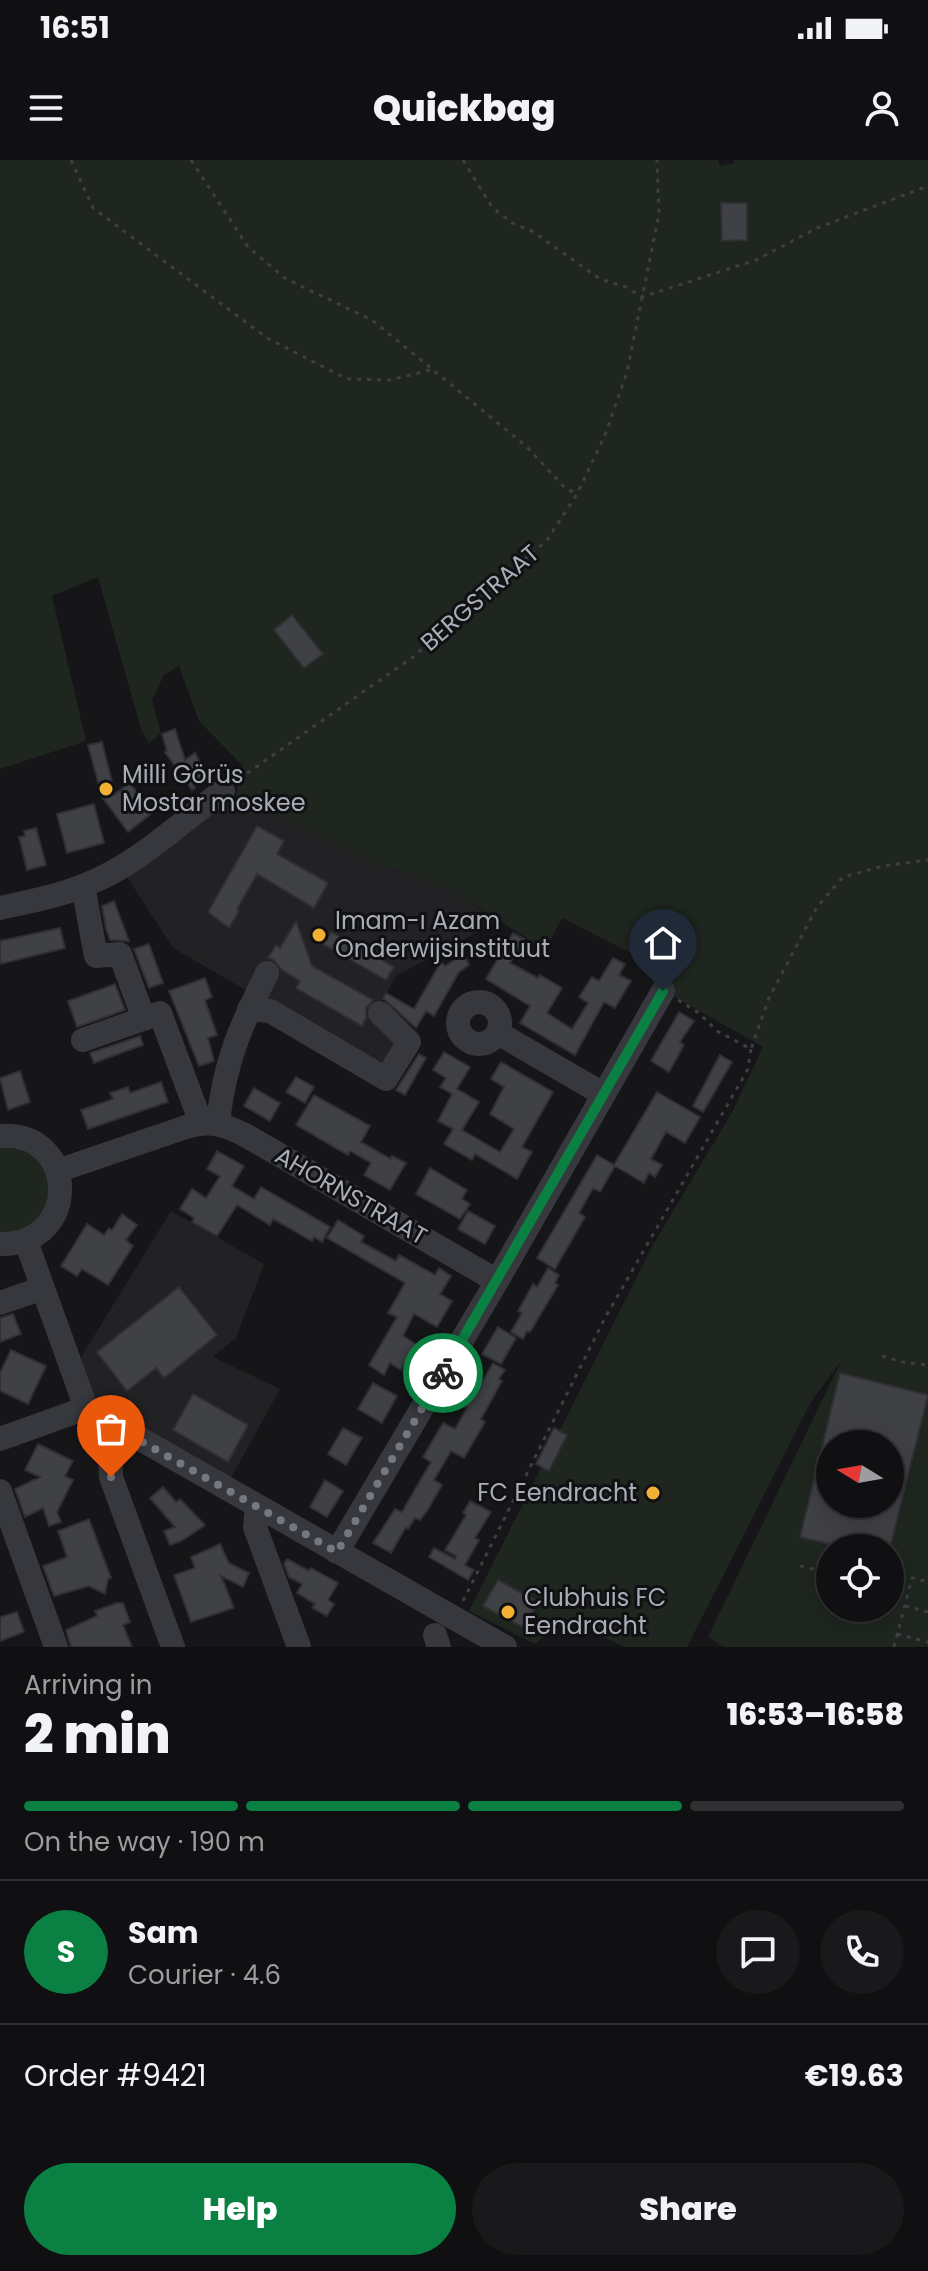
<!DOCTYPE html>
<html lang="en">
<head>
<meta charset="utf-8">
<style>
	:root { --surface:#101012; --page:#19191b; --text:#f1f3f6; --muted:#9c9d9f; --line:#303032; --accent:#0b8043 }
	body { margin:0; font-family:Poppins,sans-serif; background:var(--page); color:var(--text); height:100vh; display:flex; flex-direction:column; font-size:30px; white-space:nowrap }
	* { box-sizing:border-box; margin:0 }
	p { font-size:26px; color:var(--muted) }
	.icon { flex:none; width:44px; height:44px; fill:none; stroke:currentColor; stroke-width:2; stroke-linecap:round; stroke-linejoin:round }
	.map { position:relative; height:1487px; overflow:hidden }
	.side { display:flex; flex-direction:column; background:var(--surface); flex:1 }
	.side>* { flex:none }
	.needle { width:52px; rotate:281deg }
	.controls { position:absolute; left:816px; top:1270px; display:grid; gap:16px }
	.controls a { display:grid; place-items:center; width:88px; height:88px; border-radius:50%; background:var(--surface); box-shadow:0 4px 20px #0003,0 0 0 2px var(--line); font-size:40px }
	.pin { position:absolute; display:grid; place-items:center; width:68px; height:68px; color:#fff; margin:-82px -34px; border-radius:50% 50% 50% 0; rotate:-45deg; box-shadow:0 0 8px #0007 }
	.pin .icon { rotate:45deg }
	.courier { position:absolute; display:grid; place-items:center; width:80px; height:80px; margin:-40px; border:6px solid #0b8043; border-radius:50%; background:#fff; color:#222; box-shadow:0 2px 10px #0007 }
	.head em { font-style:normal; font-weight:800 }
	.head div { display:flex; flex-direction:column-reverse }
	.head { display:flex; align-items:center; justify-content:space-between; height:136px; padding:0 24px }
	h1 { font-size:52px; font-weight:800; line-height:60px }
	.bar { display:grid; grid-template-columns:repeat(4,1fr); gap:12px 8px; align-content:center; height:96px; padding:0 24px }
	.bar i { height:10px; border-radius:6px; background:var(--line) }
	.bar .current { background:var(--accent) }
	.bar p { grid-column:span 4 }
	.line { display:flex; align-items:center; gap:20px; padding:0 24px; border-top:2px solid var(--line) }
	.line div { flex:1 }
	.round { display:grid; place-items:center; flex:none; width:84px; height:84px; border-radius:42px; background:var(--page) }
	.button { display:flex; gap:16px; margin-top:auto; padding:16px 24px }
	.button a { flex:1; height:92px; border-radius:48px; background:var(--accent); color:#fff; font-size:32px; font-weight:800; line-height:92px; text-align:center }
	.button a+a { background:var(--page); color:var(--text) }
	.status { display:flex; justify-content:space-between; align-items:center; height:56px; padding:0 40px; background:var(--surface); direction:ltr }
	.status svg { height:22px; fill:currentColor }
	header { display:flex; justify-content:space-between; align-items:center; height:104px; padding:0 24px; background:var(--surface); font-size:36px; font-weight:800 }
	.map>svg:first-child { display:block }
	.built { fill:#222225 }
	.green { fill:#1e261f; fill-rule:evenodd }
	.building { fill:#404145; stroke:#303034; stroke-width:2; fill-rule:evenodd }
	.lines { fill:none; stroke-linecap:round; stroke-linejoin:round }
	.path { stroke:#3d3f44; stroke-width:3; stroke-dasharray:4 6; stroke-linecap:butt }
	.minor { stroke:#37383d; stroke-width:24 }
	.done { stroke:#757880; stroke-width:8; stroke-dasharray:0 14.4 }
	.route { stroke:#0b8043; stroke-width:10 }
	.poi-dot { fill:#f2b134; stroke:#111113; stroke-width:3 }
	.labels { text-anchor:middle; stroke-width:6; stroke-linejoin:round; paint-order:stroke }
	.street-label { font-size:24px; fill:#a8adb8; stroke:#111113 }
	.poi-label { font-size:24px; fill:#a8adb8; stroke:#111113; text-anchor:start }
</style>
</head>
<body>
<div class="status"><b>16:51</b><svg viewBox="0 0 49 12"><path d="M0 12V9h3v3zM5 12V6h3v6zM10 12V3h3v9zM15 12V0h3v12zM26 1h20v11H26zM47 4h2v5h-2z"/></svg></div>
<header><svg class="icon" aria-label="menu" viewBox="0 0 24 24"><path d="M4 6h16M4 12h16M4 18h16"/></svg>Quickbag<svg class="icon" aria-label="person" viewBox="0 0 24 24"><circle cx="12" cy="8" r="4"/><path d="M4 21q1-7 8-7t8 7"/></svg></header>
<div class="map">
<svg width="928" height="1487" viewBox="0 0 928 1487">
	<rect width="100%" height="100%" fill="#161618"/>
	<!-- built -->
	<path class="built" d="M236,636L359,697L452,730L498,761L396,816L373,857L395,882L380,908L173,788L125,714Z
		M171,1051L264,1104L236,1178L213,1197L280,1229L230,1320L93,1243L78,1202Z"/>
	<!-- green -->
	<path class="green" d="M0,0H718L720,6L734,3V0H928V1487H724L708,1477L841,1201L811,1242L687,1487H624L566,1459L535,1484L469,1451L653,1085L732,952L763,887L671,835L662,809L562,758L545,790L452,730L359,697L236,636L242,605L199,561L179,506L164,515L152,540L161,573L149,583L141,569L98,417L52,436L86,581L0,609ZM721,44H747V80H722ZM830,1284H890V1344H830ZM830,1388H890V1448H830Z
		M0,983H18L52,1012L42,1064L0,1078Z"/>
	<!-- building -->
	<path class="building" d="M721,43H747V80L722,81Z
		M292,455L323,494L304,508L274,470Z
		M175,569L185,600L195,593L206,614L193,624L195,628L192,630L165,592L167,591L162,574Z
		M102,582L115,634L130,623L152,653L128,672L102,637L88,585Z
		M94,644L104,683L67,693L57,654Z
		M257,666L284,681L277,694L328,723L314,748L257,714L237,749L239,751L229,768L208,752Z
		M36,668L46,705L27,710L19,677L25,676L24,671Z
		M114,741L129,781H128L110,780L106,769L102,746Z
		M296,761L312,806L373,840L366,848V858L362,866L296,828L300,821L281,809L274,800L268,798L276,785L280,788Z
		M60,768L65,788L0,804V781Z
		M331,772L394,807L386,820L323,784Z
		M513,773L524,779L510,803L538,818L540,815L562,828L547,853L572,869L588,843L579,837L592,817L599,821L613,798L625,804L619,815L631,821L615,848L604,842L575,895L520,863L530,846L486,819Z
		M149,784L163,823L149,828L134,789Z
		M464,794L469,805L459,812L434,856L426,851L416,868L383,838L386,833L414,849L441,802L445,806Z
		M205,818L212,837L205,840L217,875L208,878L214,901L199,906L169,831Z
		M115,824L125,850L77,867L68,841Z
		M679,852L694,861L680,882L684,885L669,912L651,901Z
		M140,876L143,885L94,903L90,893Z
		M444,892L470,907L457,929L479,942L462,970L500,992L514,969L490,954L504,927L491,919L501,902L553,932L522,987L532,992L517,1019L475,994L472,1000L444,984L453,969L438,961L452,934L440,927L446,918L433,910Z
		M419,894L426,898L405,935L396,930Z
		M720,895L732,902L703,952L693,946Z
		M20,911L30,942L8,950L0,918Z
		M296,917L314,927L305,943L286,932Z
		M161,922L168,942L88,969L81,950L113,939L110,933L128,927L130,933Z
		M254,928L280,943L270,961L244,946Z
		M657,932L700,957L685,983L666,972L651,999L662,1005L655,1017L649,1013L644,1023L615,1006L600,1032L593,1028L579,1053L585,1057L555,1109L537,1098L597,995L614,1005Z
		M314,935L370,966L361,982L391,999L392,996L406,1003L390,1030L364,1015L371,1003L350,991L348,995L296,965Z
		M217,991L244,1006L232,1026L254,1039L261,1027L330,1067L322,1082L314,1077L312,1081L273,1059L270,1065L237,1045L217,1076L192,1062L194,1058L180,1049L192,1029L206,1038L220,1016L207,1009Z
		M430,1008L467,1030L462,1039L470,1044L460,1059L416,1034Z
		M468,1051L495,1066L485,1084L458,1069Z
		M122,1054L137,1065L126,1080L133,1086L108,1125L82,1109L77,1116L61,1106L87,1064L104,1075L109,1068L112,1070Z
		M338,1060L364,1076L361,1082L396,1101L399,1095L435,1115L439,1108L451,1116L440,1134L452,1141L437,1167L414,1154L403,1176L416,1184L401,1210L390,1203L384,1215L369,1205L397,1157L388,1153L405,1123L327,1078Z
		M548,1108L559,1115L555,1123L558,1125L530,1172L527,1171L523,1179L511,1172L522,1153L518,1151L533,1124L537,1127Z
		M179,1127L217,1175L164,1218L156,1208L127,1231L97,1192Z
		M13,1154L21,1174L0,1182V1158Z
		M498,1167L516,1178L501,1204L482,1194Z
		M11,1190L46,1206L28,1244L0,1231V1213Z
		M493,1203L505,1210L499,1219L502,1221L481,1259L485,1262L464,1298L451,1291L434,1320L442,1325L427,1351L420,1360L415,1358L408,1369L406,1367L391,1393L373,1383L395,1349L402,1352L431,1302L423,1297L443,1263L455,1269L467,1248L463,1246L471,1233L478,1220L482,1222Z
		M840,1213L928,1235L890,1388H846L800,1377ZM830,1284H890V1344H830Z
		M373,1223L397,1236L382,1263L358,1249Z
		M193,1234L248,1265L228,1302L173,1270Z
		M343,1268L362,1278L346,1305L328,1294Z
		M554,1268L567,1275L549,1311L536,1304Z
		M38,1284L73,1301L65,1316L73,1320L57,1352L61,1362L49,1366L43,1348L25,1357L15,1329L40,1317L25,1310Z
		M325,1320L343,1331L327,1357L310,1347Z
		M163,1327L176,1342L180,1339L205,1365L181,1381L170,1385L164,1371L175,1367L150,1338Z
		M470,1341L491,1352L475,1378L479,1380L465,1405L474,1410L468,1420L429,1397L434,1388L455,1399L456,1396L445,1390L466,1355L463,1353Z
		M89,1359L111,1418L108,1419L105,1434L89,1426L54,1436L43,1406L67,1397L58,1371Z
		M220,1384L229,1403L249,1413L243,1427L221,1416L234,1448L191,1462L174,1415L195,1408L191,1397Z
		M287,1399L309,1411L311,1408L338,1423L328,1440L334,1444L327,1456L312,1448L315,1444L297,1433L302,1424L289,1417L284,1404Z
		M498,1420L538,1442L524,1468L483,1446Z
		M117,1443H123L130,1462L123,1465L132,1487H71L66,1470L97,1456L95,1451Z
		M17,1452L24,1472L0,1481V1457Z"/>
	<g class="lines">
		<!-- path -->
		<path class="path" d="M71,0L93,48L267,178L347,219L390,220L430,210
			M191,0L248,87L286,119L372,160L526,286L565,328L577,334
			M463,0L492,47L512,63L532,71L600,119L626,127L642,137L756,100L817,68L928,26
			M239,619L413,497L547,380L577,334L605,275L627,212L659,54L657,0
			M678,840L699,853L717,871L751,889L769,838L817,747L843,717L883,706L928,700
			M882,1196L902,1202L928,1205
			M800,1406L830,1413
			M890,1410L894,1411L890,1424
			M463,1441L605,1158L748,909L751,889
			M905,1446L928,1452
			M897,1474L928,1482
			M894,1487L912,1418L928,1422"/>
		<!-- minor -->
		<path class="minor" d="M83,726L96,796L120,794L144,859
			M0,748C31,741 61,736 90,723C139,703 181,662 223,631
			M458 863a21 21 0 1 1 42 0a21 21 0 1 1-42 0Z
			M249,849L270,851L386,919L409,882L380,853
			M498,873L603,934
			M83,880L160,853L201,963
			M218,962C225,900 240,868 267,813
			M0,976C78,970 82,1085 0,1084
			M58,1013L66,1008L186,967C210,960 223,964 245,975L497,1121
			M26,1081L86,1248L505,1487
			M0,1143L43,1128
			M123,1271L110,1296L111,1317L173,1487
			M0,1279L86,1248
			M0,1331L56,1487
			M257,1346L255,1367L299,1487
			M337,1392L497,1121L663,831
			M435,1475L439,1487"/>
	</g>
	<g class="lines">
		<!-- done -->
		<path class="done" d="M111,1317L110,1296L123,1271L337,1392L443,1213"/>
		<!-- route -->
		<path class="route" d="M443,1213L663,831"/>
	</g>
	<!-- markers -->
	<g class="poi-dot">
		<circle cx="106" cy="629" r="8"/>
		<circle cx="319" cy="775" r="8"/>
		<circle cx="653" cy="1333" r="8"/>
		<circle cx="508" cy="1452" r="8"/>
	</g>
	<g class="labels">
		<!-- street labels -->
		<g class="street-label">
			<text transform="translate(480 438) rotate(-41)" y="8">BERGSTRAAT</text>
			<text transform="translate(351 1036) rotate(30)" y="8">AHORNSTRAAT</text>
		</g>
		<!-- poi labels -->
		<g class="poi-label">
			<text x="122" y="623">Milli Görüs<tspan x="122" dy="28">Mostar moskee</tspan></text>
			<text x="335" y="769">Imam-ı Azam<tspan x="335" dy="28">Onderwijsinstituut</tspan></text>
			<text x="637" y="1341" text-anchor="end">FC Eendracht</text>
			<text x="524" y="1446">Clubhuis FC<tspan x="524" dy="28">Eendracht</tspan></text>
		</g>
	</g>
</svg>
<div class="controls">
<a><svg class="needle" viewBox="-14 -14 28 28"><path d="M0-13l5 13h-10z" fill="#e53935"/><path d="M0 13l5-13h-10z" fill="#9c9d9f"/></svg></a>
<a><svg class="icon" aria-label="locate" viewBox="0 0 24 24"><circle cx="12" cy="12" r="6"/><path d="M12 2v4M12 18v4M2 12h4M18 12h4"/></svg></a>
</div>
<div class="pin" style="left:111px;top:1317px;background:#ea580c"><svg class="icon" aria-label="bag" viewBox="0 0 24 24"><path d="M5 8h14l-1 12H6zM9 8a3 3 0 0 1 6 0"/></svg></div>
<div class="pin" style="left:663px;top:831px;background:#1f2937"><svg class="icon" aria-label="home" viewBox="0 0 24 24"><path d="M3 11l9-7 9 7M6 9v11h12V9"/></svg></div>
<div class="courier" style="left:443px;top:1213px"><svg class="icon" aria-label="bike" viewBox="0 0 24 24"><circle cx="6" cy="16" r="4"/><circle cx="18" cy="16" r="4"/><path d="M6 16l4-8h5l3 8M10 8l3 8H6M13 5h3"/></svg></div>
</div>
<section class="side">
<div class="head"><div><h1>2 min</h1><p>Arriving in</p></div><em>16:53–16:58</em></div>
<div class="bar"><i class="current"></i><i class="current"></i><i class="current"></i><i></i><p>On the way · 190 m</p></div>
<div class="line" style="height:144px"><b class="round" style="background:var(--accent);color:#fff">S</b><div><b>Sam</b><p>Courier · 4.6</p></div><a class="round"><svg class="icon" aria-label="chat" viewBox="0 0 24 24"><path d="M4 5h16v11H9l-5 4z"/></svg></a><a class="round"><svg class="icon" aria-label="phone" viewBox="0 0 24 24"><path d="M5 4h4l2 5-3 2q2 4 5 5l2-3 5 2v4C11 20 4 13 5 4z"/></svg></a></div>
<div class="line" style="height:104px"><div>Order #9421</div><b>€19.63</b></div>
<div class="button"><a>Help</a><a>Share</a></div>
</section>
</body>
</html>
